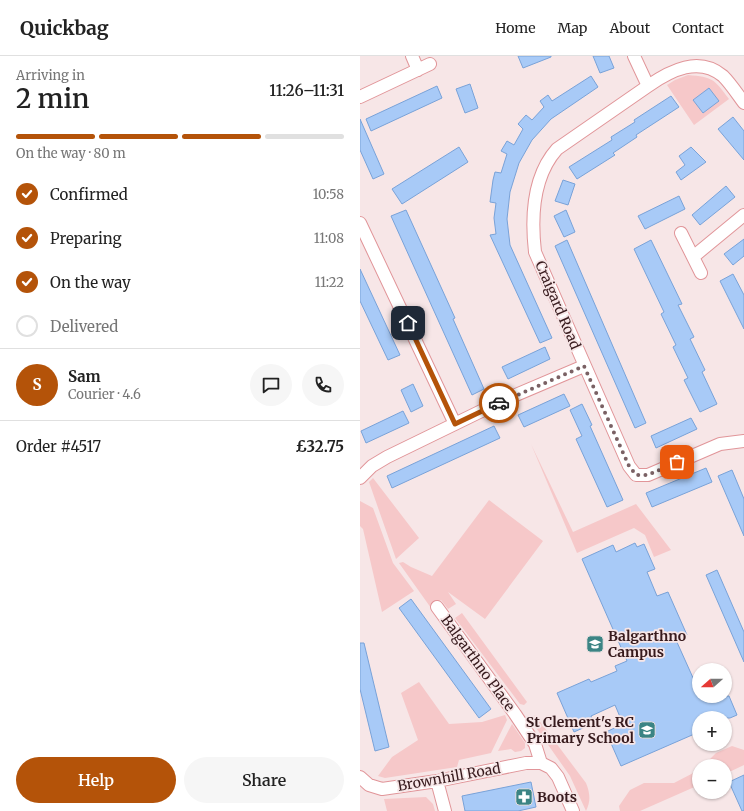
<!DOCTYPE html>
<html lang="en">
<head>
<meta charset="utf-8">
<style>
	:root { --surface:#fff; --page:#f6f6f6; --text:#222; --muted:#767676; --line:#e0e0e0; --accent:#b45309 }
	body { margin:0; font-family:Merriweather,serif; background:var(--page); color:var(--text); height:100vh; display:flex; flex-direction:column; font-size:15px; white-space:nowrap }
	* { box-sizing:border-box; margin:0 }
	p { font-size:13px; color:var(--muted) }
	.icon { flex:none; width:22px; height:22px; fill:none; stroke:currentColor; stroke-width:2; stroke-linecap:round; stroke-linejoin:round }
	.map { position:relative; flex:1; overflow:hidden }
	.side { display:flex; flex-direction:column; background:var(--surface); width:360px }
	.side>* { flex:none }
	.needle { width:26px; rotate:249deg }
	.fabs { position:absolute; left:332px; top:607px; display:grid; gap:8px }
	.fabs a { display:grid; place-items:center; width:40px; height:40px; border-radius:50%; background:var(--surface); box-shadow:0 1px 3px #0004; font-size:20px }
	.pin { position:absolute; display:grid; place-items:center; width:34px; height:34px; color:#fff; margin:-17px; border-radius:8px; box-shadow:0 2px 6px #0006 }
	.courier { position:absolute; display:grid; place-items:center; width:40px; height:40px; margin:-20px; border:3px solid #b45309; border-radius:50%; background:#fff; color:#222; box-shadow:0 1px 5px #0007 }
	.head em { font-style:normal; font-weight:600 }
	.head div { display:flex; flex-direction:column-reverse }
	.head { display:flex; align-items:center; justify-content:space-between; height:68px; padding:0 16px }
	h1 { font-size:26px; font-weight:600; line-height:30px }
	.bar { display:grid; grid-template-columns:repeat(4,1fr); gap:6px 4px; align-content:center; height:48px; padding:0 16px }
	.bar i { height:5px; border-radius:3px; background:var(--line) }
	.bar .current { background:var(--accent) }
	.bar p { grid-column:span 4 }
	.line { display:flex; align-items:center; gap:10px; padding:0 16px; border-top:1px solid var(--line) }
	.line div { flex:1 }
	.round { display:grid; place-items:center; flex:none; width:42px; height:42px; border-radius:21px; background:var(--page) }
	ol { padding:0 16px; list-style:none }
	li { display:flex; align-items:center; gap:12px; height:44px }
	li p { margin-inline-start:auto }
	li .icon { padding:4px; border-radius:50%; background:var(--accent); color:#fff; stroke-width:4 }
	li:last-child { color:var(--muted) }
	li i { width:22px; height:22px; border:2px solid var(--line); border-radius:50% }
	.button { display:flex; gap:8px; margin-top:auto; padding:8px 16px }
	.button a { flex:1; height:46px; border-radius:24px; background:var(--accent); color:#fff; font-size:16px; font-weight:600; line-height:46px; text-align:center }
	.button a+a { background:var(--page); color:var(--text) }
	header { display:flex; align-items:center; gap:24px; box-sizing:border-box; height:56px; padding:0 20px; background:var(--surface); border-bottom:1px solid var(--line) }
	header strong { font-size:19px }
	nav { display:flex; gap:22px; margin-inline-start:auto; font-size:14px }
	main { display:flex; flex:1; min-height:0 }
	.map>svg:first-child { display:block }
	.green { fill:#f6c8c9 }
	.building { fill:#a8caf7; stroke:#79a2d8 }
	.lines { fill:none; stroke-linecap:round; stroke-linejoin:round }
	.minor-casing { stroke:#e19599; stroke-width:14 }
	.minor { stroke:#fff; stroke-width:12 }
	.done { stroke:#7a6164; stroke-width:4; stroke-dasharray:0 7.2 }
	.route { stroke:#b45309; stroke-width:5 }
	.labels { text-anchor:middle; stroke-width:3.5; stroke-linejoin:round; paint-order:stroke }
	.street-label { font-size:14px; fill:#371a1d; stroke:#f7e6e7 }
	.poi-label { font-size:14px; font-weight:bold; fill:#371a1d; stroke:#f7e6e7; text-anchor:start }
</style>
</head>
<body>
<header>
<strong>Quickbag</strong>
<nav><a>Home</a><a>Map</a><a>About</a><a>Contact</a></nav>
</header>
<main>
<section class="side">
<div class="head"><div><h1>2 min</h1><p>Arriving in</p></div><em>11:26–11:31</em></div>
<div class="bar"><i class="current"></i><i class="current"></i><i class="current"></i><i></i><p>On the way · 80 m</p></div>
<ol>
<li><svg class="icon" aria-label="check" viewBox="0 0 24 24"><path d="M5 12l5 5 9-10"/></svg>Confirmed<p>10:58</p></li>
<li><svg class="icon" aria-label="check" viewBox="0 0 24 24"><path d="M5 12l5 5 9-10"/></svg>Preparing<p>11:08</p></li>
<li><svg class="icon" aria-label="check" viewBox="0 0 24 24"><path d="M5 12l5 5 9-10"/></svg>On the way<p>11:22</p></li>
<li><i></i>Delivered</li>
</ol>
<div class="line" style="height:72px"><b class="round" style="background:var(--accent);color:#fff">S</b><div><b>Sam</b><p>Courier · 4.6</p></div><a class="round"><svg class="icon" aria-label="chat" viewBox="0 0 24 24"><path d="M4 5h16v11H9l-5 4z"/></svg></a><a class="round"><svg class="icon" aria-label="phone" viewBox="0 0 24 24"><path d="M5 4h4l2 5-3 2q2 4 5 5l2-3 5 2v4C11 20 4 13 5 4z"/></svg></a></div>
<div class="line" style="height:52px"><div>Order #4517</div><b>£32.75</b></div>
<div class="button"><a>Help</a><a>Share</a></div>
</section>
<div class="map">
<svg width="384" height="755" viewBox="0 0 384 755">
	<rect width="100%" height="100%" fill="#f7e6e7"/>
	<!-- green -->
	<path class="green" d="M328,19C353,21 354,23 369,43L334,69L307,29L315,24Z
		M171,388L213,476L276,448L311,494L294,501L285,479L274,472L217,497Z
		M13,422L59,482L36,503L9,426Z
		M129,444L183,485L125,563L88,536L96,548L88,553L81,544L71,552L39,507L43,506L51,511L72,520Z
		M0,445L13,452L33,507L54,535L22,556L3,473L0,470Z
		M102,557L167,646L164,649L160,648L95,562Z
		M59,626L89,668L122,666L145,659L147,664L131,697L99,704L97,711L25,722L18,720L32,701L58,684L41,637Z
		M175,659L226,727C230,737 231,745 226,755L210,720L172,666Z
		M152,668L165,687V692L161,695L155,696L151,693L138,695Z
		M372,690L384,694V709L365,718V710H343L356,697Z
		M339,714V729L280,755H260L259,750L270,734L284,727H314Z
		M66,741L73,748L75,755H27L24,743Z"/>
	<!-- building -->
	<path class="building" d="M158,0H191V1L163,12Z
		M233,0H249L254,12L240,17Z
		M231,20L238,31L191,63L172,84L159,107L150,136L147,163L150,189L192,282L180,287L130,179L136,178L134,162L136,147L130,146L133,124L135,116L141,117L147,98L141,95L147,85L154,89L163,73L158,68L166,59L172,64L184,51L180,45L188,39L192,45Z
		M110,28L118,52L105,57L96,33Z
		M77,30L82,42L11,75L6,63Z
		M349,32L359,45L343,57L333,44Z
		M311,40L319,51L276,79L277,81L253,97L255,99L217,123L209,111L252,84L251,81L275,66L274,64Z
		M373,61L384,75V104L358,73Z
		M0,63L24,118L13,123L0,94Z
		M99,91L108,106L42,148L32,133Z
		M331,91L346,106L321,124L316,116L325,109L319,100Z
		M203,124L215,128L208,149L195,145Z
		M366,130L375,141L340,169L332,159Z
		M319,140L325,153L285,173L278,160Z
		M46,154L95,262L93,263L124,333L112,339L31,160Z
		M206,154L215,176L204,181L194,160Z
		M384,183V200L373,209L364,198Z
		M207,184L286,367L275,372L195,190Z
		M291,184L322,248L318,249L334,281L330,283L345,314L342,316L357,348L340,356L324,324L328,322L313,291L316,289L301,258L304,256L274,193Z
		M0,213L40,299L28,304L0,245Z
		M373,218L384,239V273L360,225Z
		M185,291L190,303L148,323L142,311Z
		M53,328L63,350L51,356L41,334Z
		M204,338L210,350L164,371L158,359Z
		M222,348L232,369L230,370L263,444L247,451L216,383L222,380L210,354Z
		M43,355L49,367L6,387L1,375Z
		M331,362L337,373L296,392L291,380Z
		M134,370L140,382L32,432L27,420Z
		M346,412L352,426L292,451L286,437Z
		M372,414L384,443V480L358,420Z
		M275,487L277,491L284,488L295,513L287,516L297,540L308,536L327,579L316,584L334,624L339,622V640H369L377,659L370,662H339V676L261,710L246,676L263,668L255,649L231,660L234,667L214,676L197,637L229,623L231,626L257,615L255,610L267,605L222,503L253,489L256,496Z
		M357,514L384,576V606L346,519Z
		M51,543L131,653L119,662L39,552Z
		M0,587H4L29,691L15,695L0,633Z
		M384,719V755H382L369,726Z
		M171,726L176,751L158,755H105L102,740Z"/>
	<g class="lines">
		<defs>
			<path id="minor" d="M52,0L58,14
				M274,0L288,30C311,14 339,0 363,20C371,28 378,39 384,47
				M288,30L197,93C173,120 171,161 175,196L269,410L276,419H288L360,388L384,385
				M0,41L70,8
				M0,167L95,368
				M321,177L341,217
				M333,201L384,159
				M0,422L12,410L27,401L144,344L224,310
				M77,551L155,658L175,688L181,707
				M0,721L9,729L22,733L77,725L166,707H181L191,712L198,721L213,755
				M77,725L85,755"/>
		</defs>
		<!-- minor casing -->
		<use href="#minor" class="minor-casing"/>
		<!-- minor -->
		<use href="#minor" class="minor"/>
	</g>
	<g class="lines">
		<!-- done -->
		<path class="done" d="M139,347L224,310L269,410L276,419H288L317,406"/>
		<!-- route -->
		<path class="route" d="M48,267L95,368L139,347"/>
	</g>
	<!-- icons -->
	<defs>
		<symbol id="school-square" viewBox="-11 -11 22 22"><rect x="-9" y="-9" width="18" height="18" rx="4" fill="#3b8484" stroke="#f7e6e7"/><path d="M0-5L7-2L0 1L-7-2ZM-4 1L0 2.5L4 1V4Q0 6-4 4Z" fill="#fff"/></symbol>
		<symbol id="pharmacy-square" viewBox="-11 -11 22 22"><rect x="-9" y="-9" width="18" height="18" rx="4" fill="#3b8484" stroke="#f7e6e7"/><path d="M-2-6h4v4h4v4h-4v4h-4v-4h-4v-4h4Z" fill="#fff"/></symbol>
	</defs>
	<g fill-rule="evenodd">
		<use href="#school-square" x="225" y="578" width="20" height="20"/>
		<use href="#school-square" x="277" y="664" width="20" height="20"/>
		<use href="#pharmacy-square" x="154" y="731" width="20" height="20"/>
	</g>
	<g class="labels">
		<!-- street labels -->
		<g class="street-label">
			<text transform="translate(198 249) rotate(67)" y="5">Craigard Road</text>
			<text transform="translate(118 607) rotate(54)" y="5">Balgarthno Place</text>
			<text transform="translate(89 721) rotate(-10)" y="5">Brownhill Road</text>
		</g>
		<!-- poi labels -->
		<g class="poi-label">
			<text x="248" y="585">Balgarthno<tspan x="248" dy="16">Campus</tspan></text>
			<text x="274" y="671" text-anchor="end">St Clement's RC<tspan x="274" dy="16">Primary School</tspan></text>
			<text x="177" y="746">Boots</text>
		</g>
	</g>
</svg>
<div class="fabs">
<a><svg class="needle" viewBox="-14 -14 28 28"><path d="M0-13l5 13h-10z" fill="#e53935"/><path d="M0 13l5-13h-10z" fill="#767676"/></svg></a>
<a>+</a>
<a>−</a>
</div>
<div class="pin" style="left:317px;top:406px;background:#ea580c"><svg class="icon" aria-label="bag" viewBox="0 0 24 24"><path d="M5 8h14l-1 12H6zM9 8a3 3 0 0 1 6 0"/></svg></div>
<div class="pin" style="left:48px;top:267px;background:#1f2937"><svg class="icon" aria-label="home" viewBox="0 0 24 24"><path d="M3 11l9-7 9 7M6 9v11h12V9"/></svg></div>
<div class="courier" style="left:139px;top:347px"><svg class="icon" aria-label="car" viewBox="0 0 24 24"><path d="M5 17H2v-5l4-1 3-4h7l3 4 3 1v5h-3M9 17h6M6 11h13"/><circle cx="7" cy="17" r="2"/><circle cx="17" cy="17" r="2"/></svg></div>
</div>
</main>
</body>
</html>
